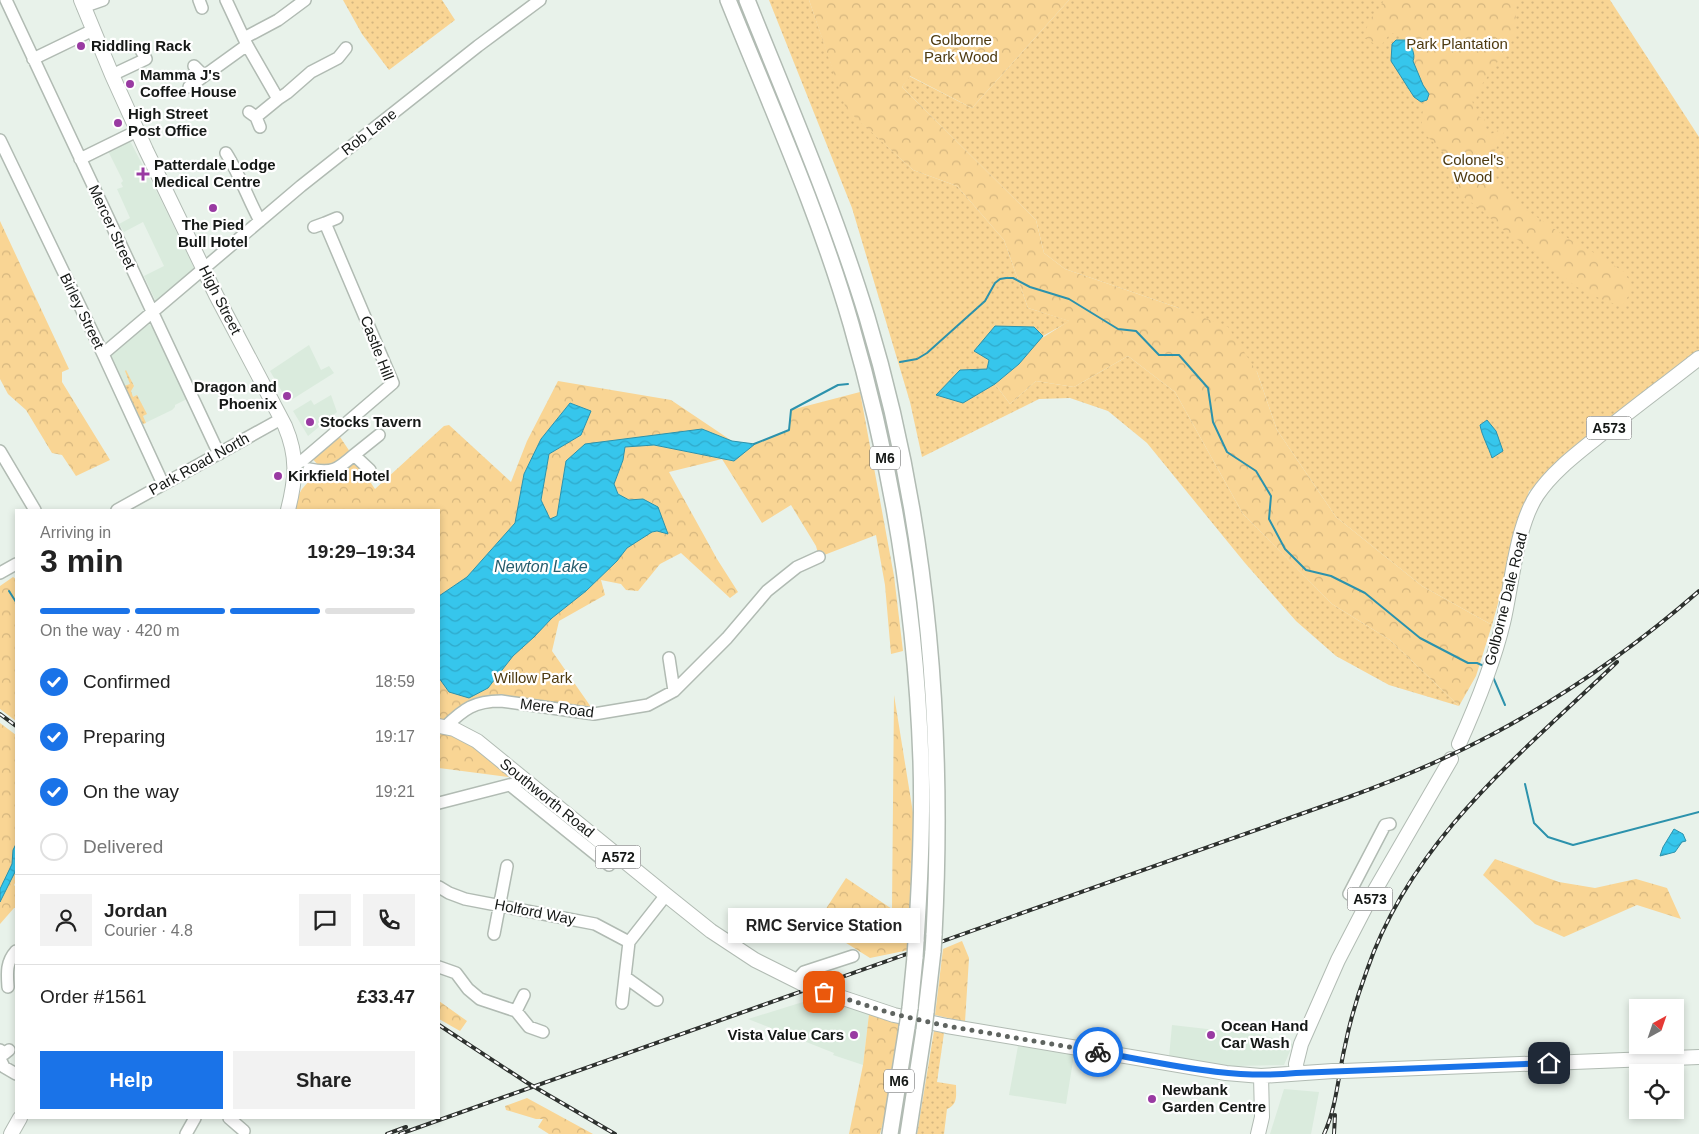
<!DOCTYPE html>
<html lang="en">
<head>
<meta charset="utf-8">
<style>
	:root { --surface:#fff; --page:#f2f2f2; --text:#222; --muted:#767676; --line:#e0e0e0; --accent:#1a73e8 }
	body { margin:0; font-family:Arial,sans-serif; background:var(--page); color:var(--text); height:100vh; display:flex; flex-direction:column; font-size:19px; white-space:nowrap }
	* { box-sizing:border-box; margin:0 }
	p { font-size:16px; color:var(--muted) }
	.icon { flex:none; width:28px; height:28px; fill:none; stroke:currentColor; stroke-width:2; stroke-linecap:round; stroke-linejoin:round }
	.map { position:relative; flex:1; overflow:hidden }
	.drawer { position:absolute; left:15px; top:509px; width:425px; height:610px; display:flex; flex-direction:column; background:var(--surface); border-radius:0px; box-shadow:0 2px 8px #0003 }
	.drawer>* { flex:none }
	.needle { width:32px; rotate:40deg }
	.controls { position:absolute; left:1629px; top:999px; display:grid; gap:10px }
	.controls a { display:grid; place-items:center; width:55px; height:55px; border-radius:0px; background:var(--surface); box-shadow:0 2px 8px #0003; font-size:25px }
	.pin { position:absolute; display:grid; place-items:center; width:42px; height:42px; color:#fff; margin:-21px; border-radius:10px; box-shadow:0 2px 8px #0006 }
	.courier { position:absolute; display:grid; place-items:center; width:50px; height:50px; margin:-25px; border:4px solid #1a73e8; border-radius:50%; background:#fff; color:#222; box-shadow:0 1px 6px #0007 }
	.bubble { position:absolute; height:35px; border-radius:0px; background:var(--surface); box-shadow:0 2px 8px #0003; font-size:16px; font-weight:700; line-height:35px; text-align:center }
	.summary em { font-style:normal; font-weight:700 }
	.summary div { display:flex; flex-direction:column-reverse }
	.summary { display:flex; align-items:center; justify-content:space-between; height:85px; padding:0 25px }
	h1 { font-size:32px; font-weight:700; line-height:38px }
	.bar { display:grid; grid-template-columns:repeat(4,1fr); gap:8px 5px; align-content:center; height:60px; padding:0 25px }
	.bar i { height:6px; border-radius:4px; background:var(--line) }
	.bar .selected { background:var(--accent) }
	.bar p { grid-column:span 4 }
	.line { display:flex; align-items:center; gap:12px; padding:0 25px; border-top:1px solid var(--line) }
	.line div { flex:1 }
	.round { display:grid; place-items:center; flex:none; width:52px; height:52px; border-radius:0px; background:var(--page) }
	ol { padding:0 25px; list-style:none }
	li { display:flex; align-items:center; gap:15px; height:55px }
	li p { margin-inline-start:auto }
	li .icon { padding:5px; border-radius:50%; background:var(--accent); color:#fff; stroke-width:4 }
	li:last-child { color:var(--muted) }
	li i { width:28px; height:28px; border:2px solid var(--line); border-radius:50% }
	.button { display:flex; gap:10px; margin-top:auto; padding:10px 25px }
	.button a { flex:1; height:58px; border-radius:0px; background:var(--accent); color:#fff; font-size:20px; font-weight:700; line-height:58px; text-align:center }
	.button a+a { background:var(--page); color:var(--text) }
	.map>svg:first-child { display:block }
	.built { fill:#daebdd }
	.grass { fill:url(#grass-dots) }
	.forest { fill:url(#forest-crowns) }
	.water { fill:url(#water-waves); stroke:#2c92ac }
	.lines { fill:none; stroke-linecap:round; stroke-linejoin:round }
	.stream { stroke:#2c92ac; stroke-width:2 }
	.minor-casing { stroke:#b1bbb3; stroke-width:14 }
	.major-casing { stroke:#b1bbb3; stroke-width:16 }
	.highway-casing { stroke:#b1bbb3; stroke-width:18 }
	.minor { stroke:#fff; stroke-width:11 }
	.major { stroke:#fff; stroke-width:14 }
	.highway { stroke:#fff; stroke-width:15 }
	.rail-casing { stroke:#2d312e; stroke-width:4 }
	.rail { stroke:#fff; stroke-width:2; stroke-dasharray:5.5; stroke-linecap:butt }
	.major-bridge-casing { stroke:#b1bbb3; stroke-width:16; stroke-linecap:butt }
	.highway-bridge-casing { stroke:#b1bbb3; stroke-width:18; stroke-linecap:butt }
	.major-bridge { stroke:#fff; stroke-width:14 }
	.highway-bridge { stroke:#fff; stroke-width:15 }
	.done { stroke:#5f6460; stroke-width:5; stroke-dasharray:0 9 }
	.route { stroke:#1a73e8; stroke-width:6 }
	.poi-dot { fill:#993aa2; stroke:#fff; stroke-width:2 }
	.labels { text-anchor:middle; stroke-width:4.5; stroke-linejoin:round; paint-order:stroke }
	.shield { fill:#fff; stroke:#5b5d5c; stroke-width:1 }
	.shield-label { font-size:14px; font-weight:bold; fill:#151816 }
	.park-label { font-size:15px; fill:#4e3a10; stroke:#fff }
	.poi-label { font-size:15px; font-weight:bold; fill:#151816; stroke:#fff; text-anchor:start }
	.street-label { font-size:15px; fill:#151816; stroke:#fff }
	.water-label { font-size:16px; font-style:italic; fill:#265d6d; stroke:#fff }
</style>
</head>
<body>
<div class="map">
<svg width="1699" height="1134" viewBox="0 0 1699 1134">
	<defs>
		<pattern id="grass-dots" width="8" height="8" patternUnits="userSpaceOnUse" patternTransform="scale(1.25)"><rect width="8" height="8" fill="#f9d594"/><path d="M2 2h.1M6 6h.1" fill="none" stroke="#d5b67f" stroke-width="1.8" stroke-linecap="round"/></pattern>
		<pattern id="forest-crowns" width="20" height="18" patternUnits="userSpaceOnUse" patternTransform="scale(1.25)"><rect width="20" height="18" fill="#f9d594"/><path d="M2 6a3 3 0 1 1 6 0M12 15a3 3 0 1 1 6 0" fill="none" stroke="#d5b67f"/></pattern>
		<pattern id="water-waves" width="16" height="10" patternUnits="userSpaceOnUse" patternTransform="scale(1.25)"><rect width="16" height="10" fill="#36c6ec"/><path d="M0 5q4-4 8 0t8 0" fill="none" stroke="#2fa9ca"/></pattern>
	</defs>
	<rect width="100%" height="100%" fill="#e8f2ea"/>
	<!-- built -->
	<path class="built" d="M130,141L160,198L195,270L156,302L144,276L164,266L143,222L124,232L119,224L130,218L117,189L123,187L121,183L123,181L108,151Z
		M149,324L153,328L187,399L175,405V407L172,410L143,424L111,359V356Z
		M309,345L321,370L329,366L334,373L288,402L270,371Z
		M331,395L337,412L308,436L293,411L311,400L314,405Z
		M810,997L869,1014L863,1065L833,1055L834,1053L748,1019L806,1001Z
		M1172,1025L1251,1034L1252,1032L1293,1044L1284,1065L1234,1066L1169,1057Z
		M1018,1046L1074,1055L1066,1104L1009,1095Z
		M1284,1089L1319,1092L1311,1134H1270Z"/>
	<!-- grass -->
	<path class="grass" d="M343,0H442L455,20L389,70L362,34Z
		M769,0H809L847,109L913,170L957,186L1004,240L1028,308L1070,321L1043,336L1034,327L989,360L987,370L963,403L995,384L1010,404L1036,381L1074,387L1128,356L1175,392L1243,514L1332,604L1390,640L1459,706L1389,685L1336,656L1296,621L1245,563L1147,443L1108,411L1070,398L1039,399L922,457L910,402L852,208Z
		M1069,0H1610L1699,137V353L1529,491L1492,625L1422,586L1336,517L1277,430L1257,372L1179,308L1065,269L1044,253L1036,220L902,87L909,76L972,108Z
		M126,370L134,386L131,391L133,397L137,395L147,414L143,416L146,423L143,424L124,386L130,384L125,371Z
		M934,1031L944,1033L937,1082L956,1085C956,1096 958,1104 947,1109L944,1134H917Z"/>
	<!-- forest -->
	<path class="forest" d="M809,0H1069L972,108L910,76L902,87L1036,220L1044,253L1065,269L1179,308L1228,327L1257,372L1277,430L1336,517L1422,586L1492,625L1476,676L1459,706L1390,640L1332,604L1243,514L1175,392L1128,356L1074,387L1036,381L1010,404L995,384L1019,364L1039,340L1069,321L1028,308L1004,240L957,186L913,170L846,109Z
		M1384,0H1517L1514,38L1472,99L1475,114L1485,120V137L1507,126L1493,155L1491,178L1525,209L1569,239L1598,255L1624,272L1628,277L1631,290L1625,303L1620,306L1601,299L1575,286L1528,246L1508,234L1479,208L1462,196L1450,169L1452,161L1425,134C1418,119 1424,107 1429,94L1416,71L1407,40L1396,32L1389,35L1380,47L1364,38L1369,20L1379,9Z
		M0,221L69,369L62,372V382L110,460L76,476L62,455L52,453L26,410L8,394L0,379Z
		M558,381L671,400L732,441L702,429L566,461L557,516L550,519L541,500L549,454L581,435L591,411L570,403L541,439L524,474L515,523L467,577L439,596V510H290L302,489L309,481L323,471L311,457L340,437L375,489L444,426L449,425L511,482L527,441Z
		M860,392L894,576L903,651L891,654L885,585L876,535L819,557L816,546L791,505L762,523L722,459L669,472L717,559L738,592L730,598L681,553L660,564L638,591L626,590L621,584L601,580L605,595L559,621L552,651L591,707L493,708L464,711L448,732L460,734L516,778L439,768V678L449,692L488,688L513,656L534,637L552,618L586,591L617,561L627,548L652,532L657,531L643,499C626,500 620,501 614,484L623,460L624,447L654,445L734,461L755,444L789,430L791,410Z
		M13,577L16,579V721L0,709V586Z
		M894,695L914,819L909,950L870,958L816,924L846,878L892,909Z
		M0,723L16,735V881L14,885L16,887V908H14L0,924Z
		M1495,859L1559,882L1595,888L1636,879L1667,888L1681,919L1637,905L1564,937L1535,924L1483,875Z
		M962,941L969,958L965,1022L935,1015L943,949Z
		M439,1001L467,1021L460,1031L439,1019Z
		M869,1014L900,1023L886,1112L880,1134H849L863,1065Z
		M527,1098L593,1134H549L538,1127L543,1119H536L506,1110L505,1106Z"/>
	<!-- water -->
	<path class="water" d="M1396,40H1407C1411,46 1416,54 1413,61L1423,85L1429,94L1427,100L1421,102L1414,97L1391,61L1392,44Z
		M995,326L1034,327L1043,336L1019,364L995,384L963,403L936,395L960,370L987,369L989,360L974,351Z
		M570,403L591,411L581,435L549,454L541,500L550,519L557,516L566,461L585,444L702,429L732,441L755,444L734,461L654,445L625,447L623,460L614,484L618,494L629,500L643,499L658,507L668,534L657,531L652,532L627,548L617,561L586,591L552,618L534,637L513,656L488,688L469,698L449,692L439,678V596L467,577L515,523L524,474L541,439Z
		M1487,420L1496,431L1503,451L1492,458C1488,446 1482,436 1480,425Z
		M1674,829L1683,834L1686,841L1682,842L1675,852L1660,856L1663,847Z
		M16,844V870L0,902V889L12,864L13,850Z"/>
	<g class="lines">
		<!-- stream -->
		<path class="stream" d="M900,362L917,359L927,353L985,301L995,283L1000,279L1006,278H1013L1030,287L1069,299L1118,329L1136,331L1159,355H1179L1208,388L1213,422L1227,452L1256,471L1271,496L1269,519L1285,549L1306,570L1331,576L1365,593L1420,638L1468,663H1477L1484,666
			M754,444L789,430L791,410L838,385L848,384
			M9,591L16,602
			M1493,677L1505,705
			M1525,784L1534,823L1548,837L1573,845L1699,812"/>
		<defs>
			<path id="minor" d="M6,0L219,454
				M199,0L202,8
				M226,0L247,45L278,99L256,117
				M83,7L103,0
				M244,38L278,20L305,0
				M33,59L93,30
				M112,75L146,59L141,50
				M204,76L247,45
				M189,87L204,76L194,66
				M278,99L287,93L311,72L338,58L346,48
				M249,112L256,117L260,127
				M0,140L103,354L163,484
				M226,153C240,175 248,199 260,221
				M80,159L137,131
				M325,223L337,218
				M103,354L301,186L478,46L540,0
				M0,451L35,510
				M354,455L379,435
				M294,464L302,461L393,383L325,223L314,227
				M309,469C333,474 338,469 354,455L370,470
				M117,510L281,419
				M0,573L16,564
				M669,658L674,691
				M445,727C464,709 474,701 501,701L594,714L648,705L674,691L727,638L767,591L797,567L819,557
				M510,785L609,865
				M439,803L517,783
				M439,887L449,893L465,899L595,924L629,942
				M1367,904L1349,894L1385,825L1390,824
				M494,934L507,866
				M439,967L456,973L468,989L480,999L516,1011L529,1027L543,1032
				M625,977L657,1000
				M796,981L804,972L853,956
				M8,987C7,973 6,962 16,951
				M622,1003L629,942L666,895
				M516,1011L524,995
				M0,1050L4,1054L9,1050
				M0,1059L4,1067L16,1074
				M229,1118L244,1131
				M186,1134L195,1118"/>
			<path id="major" d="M81,0L112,75L146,150L216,295L285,426C298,457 296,478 288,510
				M439,726L454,729L477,741L666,895L711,931L755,960L803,984
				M1459,744C1476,706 1493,665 1503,623C1512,585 1516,527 1537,495C1553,471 1578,453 1600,435C1632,409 1666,384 1699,358
				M816,989L894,1015L947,1026L1226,1073L1261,1076L1333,1071
				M1343,1071L1699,1057
				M1297,1073L1296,1064L1301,1044L1338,960L1367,904L1451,759
				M11,1134L20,1118
				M1258,1134L1262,1117L1261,1076"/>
			<path id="highway" d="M728,0C771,107 819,213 851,324C892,466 916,613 921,761C923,821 920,881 916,941
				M747,0C789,105 834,209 867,317C928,519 945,725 934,935
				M910,1008L915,957
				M926,1012L933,951
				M890,1134L907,1027
				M908,1134L924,1030"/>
		</defs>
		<!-- minor casing -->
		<use href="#minor" class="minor-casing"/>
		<!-- major casing -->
		<use href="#major" class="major-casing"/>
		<!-- highway casing -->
		<use href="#highway" class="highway-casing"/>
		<!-- minor -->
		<use href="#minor" class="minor"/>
		<!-- major -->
		<use href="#major" class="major"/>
		<!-- highway -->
		<use href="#highway" class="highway"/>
		<defs>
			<path id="rail" d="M0,714L16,726
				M439,1025L526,1082L615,1134
				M387,1134L406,1127
				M400,1134L1346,798C1396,780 1446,759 1493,734C1566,695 1636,646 1699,591
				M1324,1134C1337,1106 1338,1075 1345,1046C1350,1021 1358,994 1367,970C1412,839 1521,754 1617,662
				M1334,1134L1335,1115"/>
		</defs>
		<!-- rail casing -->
		<use href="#rail" class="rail-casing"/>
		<!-- rail -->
		<use href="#rail" class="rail"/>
		<defs>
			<path id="major-bridge" d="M803,984L816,989
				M1333,1071H1343"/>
			<path id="highway-bridge" d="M933,951L934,935
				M915,957L916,941
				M907,1027L910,1008
				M924,1030L926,1012"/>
		</defs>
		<!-- major-bridge casing -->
		<use href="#major-bridge" class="major-bridge-casing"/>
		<!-- highway-bridge casing -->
		<use href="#highway-bridge" class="highway-bridge-casing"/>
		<!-- major-bridge -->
		<use href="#major-bridge" class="major-bridge"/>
		<!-- highway-bridge -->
		<use href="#highway-bridge" class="highway-bridge"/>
	</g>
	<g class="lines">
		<!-- done -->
		<path class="done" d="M824,992L894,1014L947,1026L1098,1052"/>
		<!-- route -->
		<path class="route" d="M1098,1052C1163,1063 1230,1080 1296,1073L1549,1063"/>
	</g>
	<!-- markers -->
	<g class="poi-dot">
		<circle cx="81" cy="46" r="5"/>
		<circle cx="130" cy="84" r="5"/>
		<circle cx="118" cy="123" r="5"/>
		<path d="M140.5 166.5h5v5h5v5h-5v5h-5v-5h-5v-5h5z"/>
		<circle cx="213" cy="208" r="5"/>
		<circle cx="287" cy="396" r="5"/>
		<circle cx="310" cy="422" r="5"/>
		<circle cx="278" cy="476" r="5"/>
		<circle cx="854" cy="1035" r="5"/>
		<circle cx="1211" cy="1035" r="5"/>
		<circle cx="1152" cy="1099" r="5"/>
	</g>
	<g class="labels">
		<!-- shield labels -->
		<g class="shield">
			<rect x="1586.5" y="416.5" width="45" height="23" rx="4"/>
			<rect x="870" y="446.5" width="30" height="23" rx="4"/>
			<rect x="595.5" y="845.5" width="45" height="23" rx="4"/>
			<rect x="1347.5" y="887.5" width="45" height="23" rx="4"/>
			<rect x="884" y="1069.5" width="30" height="23" rx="4"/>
		</g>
		<g class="shield-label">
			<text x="1609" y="433">A573</text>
			<text x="885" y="463">M6</text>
			<text x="618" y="862">A572</text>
			<text x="1370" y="904">A573</text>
			<text x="899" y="1086">M6</text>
		</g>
		<!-- park labels -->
		<g class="park-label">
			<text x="961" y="45">Golborne<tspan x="961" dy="17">Park Wood</tspan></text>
			<text x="1457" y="49">Park Plantation</text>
			<text x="1473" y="165">Colonel's<tspan x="1473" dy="17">Wood</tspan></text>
			<text x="533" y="683">Willow Park</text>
		</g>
		<!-- poi labels -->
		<g class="poi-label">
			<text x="91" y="51">Riddling Rack</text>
			<text x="140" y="80">Mamma J's<tspan x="140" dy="17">Coffee House</tspan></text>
			<text x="128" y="119">High Street<tspan x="128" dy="17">Post Office</tspan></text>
			<text x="154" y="170">Patterdale Lodge<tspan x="154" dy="17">Medical Centre</tspan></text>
			<text x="213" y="230" text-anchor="middle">The Pied<tspan x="213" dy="17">Bull Hotel</tspan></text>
			<text x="277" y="392" text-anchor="end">Dragon and<tspan x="277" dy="17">Phoenix</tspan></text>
			<text x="320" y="427">Stocks Tavern</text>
			<text x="288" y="481">Kirkfield Hotel</text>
			<text x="1221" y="1031">Ocean Hand<tspan x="1221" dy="17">Car Wash</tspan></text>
			<text x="844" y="1040" text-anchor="end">Vista Value Cars</text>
			<text x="1162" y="1095">Newbank<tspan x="1162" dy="17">Garden Centre</tspan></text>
		</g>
		<!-- street labels -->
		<g class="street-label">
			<text transform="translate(369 132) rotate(-38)" y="5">Rob Lane</text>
			<text transform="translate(112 227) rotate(65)" y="5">Mercer Street</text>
			<text transform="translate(220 300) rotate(63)" y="5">High Street</text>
			<text transform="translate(82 311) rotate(64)" y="5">Birley Street</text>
			<text transform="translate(377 348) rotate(69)" y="5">Castle Hill</text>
			<text transform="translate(199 464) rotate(-29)" y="5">Park Road North</text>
			<text transform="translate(1506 599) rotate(-76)" y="5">Golborne Dale Road</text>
			<text transform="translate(557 708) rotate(7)" y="5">Mere Road</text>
			<text transform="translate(547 798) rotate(39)" y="5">Southworth Road</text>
			<text transform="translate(535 912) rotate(11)" y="5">Holford Way</text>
		</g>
		<!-- water labels -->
		<g class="water-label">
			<text x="541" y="572">Newton Lake</text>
		</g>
	</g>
</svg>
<div class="controls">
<a><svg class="needle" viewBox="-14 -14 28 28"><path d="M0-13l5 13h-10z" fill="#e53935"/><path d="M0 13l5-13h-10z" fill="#767676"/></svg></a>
<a><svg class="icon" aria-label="locate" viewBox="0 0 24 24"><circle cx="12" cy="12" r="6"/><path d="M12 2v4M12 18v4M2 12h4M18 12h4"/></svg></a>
</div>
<div class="pin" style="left:824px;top:992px;background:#ea580c"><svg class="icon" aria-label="bag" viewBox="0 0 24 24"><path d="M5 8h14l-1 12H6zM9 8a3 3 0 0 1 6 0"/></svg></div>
<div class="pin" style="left:1549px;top:1063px;background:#1f2937"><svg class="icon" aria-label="home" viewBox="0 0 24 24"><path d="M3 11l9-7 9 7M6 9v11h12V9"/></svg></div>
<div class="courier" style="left:1098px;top:1052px"><svg class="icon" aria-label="bike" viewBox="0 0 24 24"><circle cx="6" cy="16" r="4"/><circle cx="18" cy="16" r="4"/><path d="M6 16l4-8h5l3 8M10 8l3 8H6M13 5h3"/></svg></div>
<div class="bubble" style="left:728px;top:908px;width:192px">RMC Service Station</div>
<section class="drawer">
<div class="summary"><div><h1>3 min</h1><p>Arriving in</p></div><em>19:29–19:34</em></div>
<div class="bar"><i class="selected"></i><i class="selected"></i><i class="selected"></i><i></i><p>On the way · 420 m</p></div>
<ol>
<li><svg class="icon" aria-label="check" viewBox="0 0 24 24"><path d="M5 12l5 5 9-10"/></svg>Confirmed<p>18:59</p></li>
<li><svg class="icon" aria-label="check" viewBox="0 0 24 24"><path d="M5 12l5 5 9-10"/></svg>Preparing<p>19:17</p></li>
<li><svg class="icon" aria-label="check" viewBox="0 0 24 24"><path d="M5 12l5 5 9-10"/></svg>On the way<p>19:21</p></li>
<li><i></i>Delivered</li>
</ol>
<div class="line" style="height:90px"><a class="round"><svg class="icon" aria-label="person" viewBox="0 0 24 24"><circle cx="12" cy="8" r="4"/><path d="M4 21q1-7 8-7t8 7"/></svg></a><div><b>Jordan</b><p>Courier · 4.8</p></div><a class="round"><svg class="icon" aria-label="chat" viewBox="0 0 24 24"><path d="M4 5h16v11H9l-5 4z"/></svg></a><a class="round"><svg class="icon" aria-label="phone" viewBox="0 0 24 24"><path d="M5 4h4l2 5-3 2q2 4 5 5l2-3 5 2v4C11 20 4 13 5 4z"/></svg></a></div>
<div class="line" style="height:65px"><div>Order #1561</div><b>£33.47</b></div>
<div class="button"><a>Help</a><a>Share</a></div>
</section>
</div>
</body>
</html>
